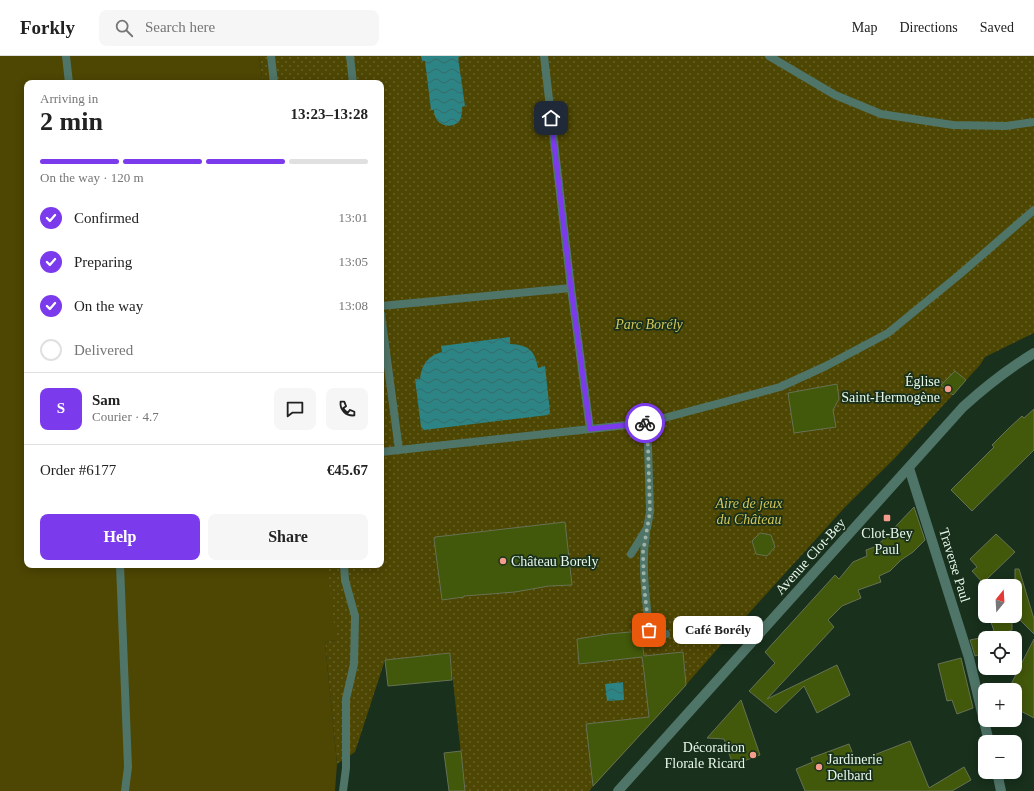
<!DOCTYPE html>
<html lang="en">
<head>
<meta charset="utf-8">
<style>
	:root { --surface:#fff; --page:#f6f6f6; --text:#222; --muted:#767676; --line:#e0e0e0; --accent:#7c3aed }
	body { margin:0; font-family:Georgia,serif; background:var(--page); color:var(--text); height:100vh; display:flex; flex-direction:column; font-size:15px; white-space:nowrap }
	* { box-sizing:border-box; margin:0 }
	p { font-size:13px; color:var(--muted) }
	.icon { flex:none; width:22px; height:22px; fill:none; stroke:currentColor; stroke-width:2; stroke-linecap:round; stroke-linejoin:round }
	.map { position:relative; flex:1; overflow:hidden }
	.side { position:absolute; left:24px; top:24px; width:360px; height:488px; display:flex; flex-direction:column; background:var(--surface); border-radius:8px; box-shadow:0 2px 10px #0003 }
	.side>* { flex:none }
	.needle { width:26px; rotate:18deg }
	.tools { position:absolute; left:978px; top:523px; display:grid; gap:8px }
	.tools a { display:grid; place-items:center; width:44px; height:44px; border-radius:8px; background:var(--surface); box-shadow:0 2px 10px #0003; font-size:20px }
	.pin { position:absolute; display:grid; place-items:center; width:34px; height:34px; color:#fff; margin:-17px; border-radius:8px; box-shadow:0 2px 6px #0006 }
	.courier { position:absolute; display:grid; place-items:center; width:40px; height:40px; margin:-20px; border:3px solid #7c3aed; border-radius:50%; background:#fff; color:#222; box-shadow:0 1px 5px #0007 }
	.bubble { position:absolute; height:28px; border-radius:8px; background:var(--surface); box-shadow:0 2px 10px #0003; font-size:13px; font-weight:600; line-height:28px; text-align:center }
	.headline em { font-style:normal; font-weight:600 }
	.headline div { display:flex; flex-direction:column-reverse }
	.headline { display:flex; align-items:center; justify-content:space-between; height:68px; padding:0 16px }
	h1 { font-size:26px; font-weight:600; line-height:30px }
	.bar { display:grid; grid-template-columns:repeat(4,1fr); gap:6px 4px; align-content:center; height:48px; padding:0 16px }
	.bar i { height:5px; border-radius:3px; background:var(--line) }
	.bar .active { background:var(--accent) }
	.bar p { grid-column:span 4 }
	.line { display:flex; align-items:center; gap:10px; padding:0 16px; border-top:1px solid var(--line) }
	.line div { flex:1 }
	.round { display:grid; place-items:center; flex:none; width:42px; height:42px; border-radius:8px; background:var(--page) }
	ol { padding:0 16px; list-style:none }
	li { display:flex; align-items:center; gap:12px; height:44px }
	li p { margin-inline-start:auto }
	li .icon { padding:4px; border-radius:50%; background:var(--accent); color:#fff; stroke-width:4 }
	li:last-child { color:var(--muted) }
	li i { width:22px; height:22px; border:2px solid var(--line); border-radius:50% }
	.action { display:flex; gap:8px; margin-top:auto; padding:8px 16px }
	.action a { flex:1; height:46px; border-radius:8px; background:var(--accent); color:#fff; font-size:16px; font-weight:600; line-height:46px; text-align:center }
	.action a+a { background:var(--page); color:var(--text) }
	header { display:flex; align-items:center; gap:24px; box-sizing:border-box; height:56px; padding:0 20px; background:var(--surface); border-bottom:1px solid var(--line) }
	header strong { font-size:19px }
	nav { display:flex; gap:22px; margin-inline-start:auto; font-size:14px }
	.search { width:280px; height:36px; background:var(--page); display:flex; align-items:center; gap:10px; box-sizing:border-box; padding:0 14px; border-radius:8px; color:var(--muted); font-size:15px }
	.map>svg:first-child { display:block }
	.grass { fill:#4e4603 }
	.park { fill:url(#park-dots) }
	.water { fill:url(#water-waves) }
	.building { fill:#42580a; stroke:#667254 }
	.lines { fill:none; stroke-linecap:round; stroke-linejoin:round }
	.service { stroke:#4f7468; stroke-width:8 }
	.minor { stroke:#4f7468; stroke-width:10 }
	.tertiary { stroke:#4f7468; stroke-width:10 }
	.done { stroke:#a0b2a3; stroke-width:4; stroke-dasharray:0 7.2 }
	.route { stroke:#7c3aed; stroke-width:5 }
	.poi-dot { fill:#f49d8c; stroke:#18301c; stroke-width:1.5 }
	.labels { text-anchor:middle; stroke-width:3.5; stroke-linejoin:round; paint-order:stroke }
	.park-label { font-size:14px; font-style:italic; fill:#d4c657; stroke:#18301c }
	.poi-label { font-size:14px; fill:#e9f8eb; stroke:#18301c; text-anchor:end }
	.street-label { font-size:14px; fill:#e9f8eb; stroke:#18301c }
</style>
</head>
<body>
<header>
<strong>Forkly</strong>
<div class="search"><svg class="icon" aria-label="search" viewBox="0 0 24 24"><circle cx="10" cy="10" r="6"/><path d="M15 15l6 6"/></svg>Search here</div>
<nav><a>Map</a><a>Directions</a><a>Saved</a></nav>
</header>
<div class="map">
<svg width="1034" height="735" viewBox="0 0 1034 735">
	<defs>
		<pattern id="park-dots" width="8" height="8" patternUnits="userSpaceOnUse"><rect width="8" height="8" fill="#4e4603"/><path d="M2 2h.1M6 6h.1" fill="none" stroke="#686128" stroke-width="1.8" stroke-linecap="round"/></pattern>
		<pattern id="water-waves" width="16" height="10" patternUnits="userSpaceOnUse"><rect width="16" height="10" fill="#2c8485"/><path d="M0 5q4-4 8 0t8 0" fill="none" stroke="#386a69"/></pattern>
	</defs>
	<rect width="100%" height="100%" fill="#18301c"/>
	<!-- grass -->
	<path class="grass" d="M0,0H259L263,27H27V509H339L336,584L325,586L337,708L335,735H0Z"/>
	<!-- park -->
	<path class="park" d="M259,0H1034V277L985,301L980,309L894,403L846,450L741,566L678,638L589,735H465L450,598L385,604L355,696L337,708L325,586L336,584L327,509H381V27H263Z"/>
	<!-- water -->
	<path class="water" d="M421,0H463L458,1L465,50L462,51C462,55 462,60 460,64C455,72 442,71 437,64C435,61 434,58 434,54H431L425,5H422Z
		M510,281V288C528,289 535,294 538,312L545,310L550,356L548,359L424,374L421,371L415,323H420C421,310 428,299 442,296L441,290Z
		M623,626L624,644L607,645L605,628Z"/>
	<!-- building -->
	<path class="building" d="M955,315L966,324L953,339L941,329Z
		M837,328L839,343L833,354L836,371L794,377L788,337Z
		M1034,353V394L972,455L951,434L994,391L992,389L1008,373L1022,360L1024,362Z
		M914,451L925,484L913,496L901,504L890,515L879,520L881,526L858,534L861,542L842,550L828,564L834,571L767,643L837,609L850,639L817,657L804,630L776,657L749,635L775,607L765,596L835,519L839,523L853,506L867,500L866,494L877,490Z
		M565,466L572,529L549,530L515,536L464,540V541L442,544L434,483L435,482V481Z
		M760,477L771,479L775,491L767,500L756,498L752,485Z
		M996,478L1015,496L988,522L982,526L972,515L977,511L970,503Z
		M1015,513H1019L1034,563V578L1015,559Z
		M989,560H1010L1012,568V574L1002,578H995Z
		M641,575L644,600L683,596L686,629L593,730L586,668L649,661L644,616L642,601L579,608L577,583L608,578Z
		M985,581V597L975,600L970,584Z
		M1034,583V662L1015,652V634H1008Z
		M450,597L452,624L388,630L385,604Z
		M961,602L973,652L957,658L952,644L947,645L938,608Z
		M741,644L760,699L733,709L724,683L707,682Z
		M910,685L929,732L964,711L971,724L952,735H805L796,713L813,706L811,702L849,688L856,706Z
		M461,695L465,735H449L444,697Z"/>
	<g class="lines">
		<!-- service -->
		<path class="service" d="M66,0L69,27
			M271,0L274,27
			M350,0L353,27
			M544,0L571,232L590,373
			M769,0L835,39L881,58L953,69L1006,70L1034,66
			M381,250L571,232
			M381,258L399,394L645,367L780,331L826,310L888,277L959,219L1034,154
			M381,396L399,394
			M646,477C641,510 646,541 649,574L653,580L666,578
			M631,498L647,472L650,456L648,390L645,367
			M120,509L128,711L125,735
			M343,735L346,712V643L354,608L355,560L345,524L344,509"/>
		<!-- minor -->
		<path class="minor" d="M909,412L969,602L989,686
			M997,716L1001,735"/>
		<!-- tertiary -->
		<path class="tertiary" d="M618,735L963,351C985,331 1008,313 1034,297"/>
	</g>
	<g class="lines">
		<!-- done -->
		<path class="done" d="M645,367L648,390L650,456L643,496L644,530L649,574"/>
		<!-- route -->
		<path class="route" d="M551,62L571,232L590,373L645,367"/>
	</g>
	<!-- markers -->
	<g class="poi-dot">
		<circle cx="948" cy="333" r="4"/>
		<rect x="883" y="458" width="8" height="8" rx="2"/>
		<circle cx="503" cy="505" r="4"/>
		<circle cx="753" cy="699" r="4"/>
		<circle cx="819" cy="711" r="4"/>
	</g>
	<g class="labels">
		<!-- park labels -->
		<g class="park-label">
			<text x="649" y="273">Parc Borély</text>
			<text x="749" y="452">Aire de jeux<tspan x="749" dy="16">du Château</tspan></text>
		</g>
		<!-- poi labels -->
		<g class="poi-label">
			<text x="940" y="330">Église<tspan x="940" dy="16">Saint-Hermogène</tspan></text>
			<text x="887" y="482" text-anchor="middle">Clot-Bey<tspan x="887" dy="16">Paul</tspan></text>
			<text x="511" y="510" text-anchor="start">Château Borely</text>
			<text x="745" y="696">Décoration<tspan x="745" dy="16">Florale Ricard</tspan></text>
			<text x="827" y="708" text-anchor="start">Jardinerie<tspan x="827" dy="16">Delbard</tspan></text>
		</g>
		<!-- street labels -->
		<g class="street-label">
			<text transform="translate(810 500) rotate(-48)" y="5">Avenue Clot-Bey</text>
			<text transform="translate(955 509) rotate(73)" y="5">Traverse Paul</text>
		</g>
	</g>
</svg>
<div class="tools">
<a><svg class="needle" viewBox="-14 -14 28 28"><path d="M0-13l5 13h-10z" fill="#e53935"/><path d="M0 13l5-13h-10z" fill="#767676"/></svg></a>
<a><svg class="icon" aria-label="locate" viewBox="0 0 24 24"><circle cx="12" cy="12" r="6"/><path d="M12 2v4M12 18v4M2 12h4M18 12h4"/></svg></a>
<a>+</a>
<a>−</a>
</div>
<div class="pin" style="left:649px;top:574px;background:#ea580c"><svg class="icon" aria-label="bag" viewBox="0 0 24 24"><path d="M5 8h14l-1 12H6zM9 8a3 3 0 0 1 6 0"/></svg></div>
<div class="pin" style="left:551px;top:62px;background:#1f2937"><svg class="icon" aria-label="home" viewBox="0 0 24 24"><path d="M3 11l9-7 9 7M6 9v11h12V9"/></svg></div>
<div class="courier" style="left:645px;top:367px"><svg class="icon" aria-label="bike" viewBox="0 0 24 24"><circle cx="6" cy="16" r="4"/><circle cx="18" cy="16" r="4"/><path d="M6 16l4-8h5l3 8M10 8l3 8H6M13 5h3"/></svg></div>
<div class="bubble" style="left:673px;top:560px;width:90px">Café Borély</div>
<section class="side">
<div class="headline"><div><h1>2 min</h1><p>Arriving in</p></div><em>13:23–13:28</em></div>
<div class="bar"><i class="active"></i><i class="active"></i><i class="active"></i><i></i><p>On the way · 120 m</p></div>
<ol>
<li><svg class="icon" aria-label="check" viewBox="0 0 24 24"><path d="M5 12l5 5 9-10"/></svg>Confirmed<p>13:01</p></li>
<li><svg class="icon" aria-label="check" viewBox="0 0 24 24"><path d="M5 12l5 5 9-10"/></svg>Preparing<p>13:05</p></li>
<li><svg class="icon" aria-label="check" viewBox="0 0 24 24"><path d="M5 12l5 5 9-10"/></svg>On the way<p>13:08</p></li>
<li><i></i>Delivered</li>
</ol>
<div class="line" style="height:72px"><b class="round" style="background:var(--accent);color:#fff">S</b><div><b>Sam</b><p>Courier · 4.7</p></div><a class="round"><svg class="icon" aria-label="chat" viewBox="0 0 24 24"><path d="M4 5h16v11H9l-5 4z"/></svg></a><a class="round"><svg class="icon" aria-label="phone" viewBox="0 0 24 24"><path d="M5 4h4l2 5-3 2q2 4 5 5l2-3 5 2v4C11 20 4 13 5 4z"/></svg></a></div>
<div class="line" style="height:52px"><div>Order #6177</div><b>€45.67</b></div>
<div class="action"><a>Help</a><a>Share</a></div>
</section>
</div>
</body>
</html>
